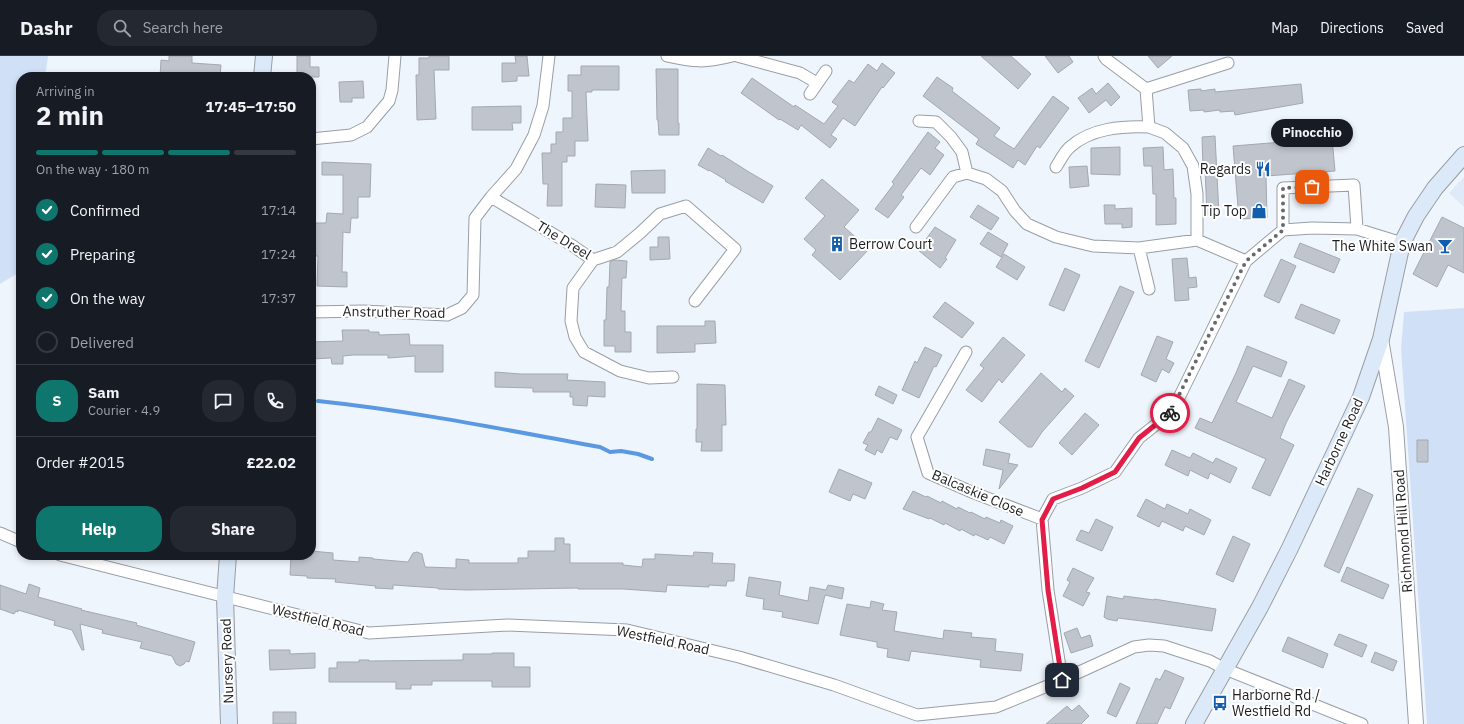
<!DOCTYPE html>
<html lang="en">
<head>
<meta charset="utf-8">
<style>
	:root { --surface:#171b24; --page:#242831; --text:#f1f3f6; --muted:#9ea1a6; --line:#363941; --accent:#0f766e }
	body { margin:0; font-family:"IBM Plex Sans",sans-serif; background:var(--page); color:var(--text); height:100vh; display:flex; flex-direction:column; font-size:15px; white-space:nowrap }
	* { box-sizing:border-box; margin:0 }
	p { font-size:13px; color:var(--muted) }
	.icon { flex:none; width:22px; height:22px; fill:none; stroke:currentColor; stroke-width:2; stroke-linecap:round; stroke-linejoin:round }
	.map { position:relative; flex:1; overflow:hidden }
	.details { position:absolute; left:16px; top:16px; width:300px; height:488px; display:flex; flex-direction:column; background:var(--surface); border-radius:16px; box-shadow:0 2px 6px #0003 }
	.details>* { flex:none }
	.pin { position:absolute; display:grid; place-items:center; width:34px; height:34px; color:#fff; margin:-17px; border-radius:8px; box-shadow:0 2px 6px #0006 }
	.courier { position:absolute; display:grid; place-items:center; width:40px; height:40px; margin:-20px; border:3px solid #e11d48; border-radius:50%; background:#fff; color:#222; box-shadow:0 1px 5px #0007 }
	.bubble { position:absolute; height:28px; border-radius:14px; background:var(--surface); box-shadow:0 2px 6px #0003; font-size:13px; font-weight:800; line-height:28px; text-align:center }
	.overview em { font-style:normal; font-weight:800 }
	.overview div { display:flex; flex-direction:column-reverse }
	.overview { display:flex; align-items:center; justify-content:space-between; height:68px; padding:0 20px }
	h1 { font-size:26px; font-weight:800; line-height:30px }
	.bar { display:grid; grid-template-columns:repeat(4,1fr); gap:6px 4px; align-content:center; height:48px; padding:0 20px }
	.bar i { height:5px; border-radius:3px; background:var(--line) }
	.bar .active { background:var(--accent) }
	.bar p { grid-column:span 4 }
	.line { display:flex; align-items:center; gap:10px; padding:0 20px; border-top:1px solid var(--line) }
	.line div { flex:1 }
	.round { display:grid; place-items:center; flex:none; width:42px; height:42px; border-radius:16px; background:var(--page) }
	ol { padding:0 20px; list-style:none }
	li { display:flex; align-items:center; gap:12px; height:44px }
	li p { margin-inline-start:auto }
	li .icon { padding:4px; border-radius:50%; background:var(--accent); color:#fff; stroke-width:4 }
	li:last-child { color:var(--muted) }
	li i { width:22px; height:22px; border:2px solid var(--line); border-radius:50% }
	.button { display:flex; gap:8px; margin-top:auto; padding:8px 20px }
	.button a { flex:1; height:46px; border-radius:16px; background:var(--accent); color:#fff; font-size:16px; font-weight:800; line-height:46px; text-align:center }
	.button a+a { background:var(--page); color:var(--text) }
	header { display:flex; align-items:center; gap:24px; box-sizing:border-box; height:56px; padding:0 20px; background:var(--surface); border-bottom:1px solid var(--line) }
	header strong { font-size:19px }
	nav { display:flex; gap:22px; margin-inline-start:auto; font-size:14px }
	.search { width:280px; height:36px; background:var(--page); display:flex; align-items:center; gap:10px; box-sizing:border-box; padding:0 14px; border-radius:16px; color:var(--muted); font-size:15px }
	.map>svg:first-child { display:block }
	.built { fill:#dfeaf8 }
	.green { fill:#d0e1f7 }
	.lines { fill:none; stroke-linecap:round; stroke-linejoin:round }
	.stream { stroke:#5b98e2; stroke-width:4 }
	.building { fill:#c0c5cd; stroke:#a3a9b0 }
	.minor-casing { stroke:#999ea5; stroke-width:13 }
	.tertiary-casing { stroke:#999ea5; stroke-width:16 }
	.secondary-casing { stroke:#999ea5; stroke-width:18 }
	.minor { stroke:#fff; stroke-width:11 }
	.tertiary { stroke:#fff; stroke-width:14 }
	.secondary { stroke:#dce9f9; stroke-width:16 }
	.done { stroke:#66696e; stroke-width:4; stroke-dasharray:0 7.2 }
	.route { stroke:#e11d48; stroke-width:5 }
	.labels { text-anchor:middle; stroke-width:4; stroke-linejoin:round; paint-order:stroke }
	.poi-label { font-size:14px; fill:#1c1e21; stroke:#fff; text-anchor:end }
	.street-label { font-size:14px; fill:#1c1e21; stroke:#fff }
</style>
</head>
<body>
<header>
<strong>Dashr</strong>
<div class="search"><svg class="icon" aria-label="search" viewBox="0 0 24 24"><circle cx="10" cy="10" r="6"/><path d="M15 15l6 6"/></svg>Search here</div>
<nav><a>Map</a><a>Directions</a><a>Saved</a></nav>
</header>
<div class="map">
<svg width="1464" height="668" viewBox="0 0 1464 668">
	<rect width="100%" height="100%" fill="#eff5fc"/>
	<!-- built -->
	<path class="built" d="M1464,121V151L1449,137Z"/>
	<!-- green -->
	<path class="green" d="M0,0H48L45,21H21V192L18,217L0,228Z
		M1464,252V668H1427L1401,293L1404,256Z"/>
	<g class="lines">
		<!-- stream -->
		<path class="stream" d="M318,345C413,355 506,374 600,391L610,396L621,395L638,398L652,403"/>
	</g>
	<!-- building -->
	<path class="building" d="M169,0H192V7L221,9L220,21H160L161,4L169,5Z
		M297,0H310V11H319V21H297Z
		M429,0H449V14H434L436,63L417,64L416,19H419V2H429Z
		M515,0H527L529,20H517V25L502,26V7H516Z
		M981,0H1011L1031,18L1018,33Z
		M1045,0H1069L1073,6L1058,17Z
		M1148,0H1172L1158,12Z
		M882,7L895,17L883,32L882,31L855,70L843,62L831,79L837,83L830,92L801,69L798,74L780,63L779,64L741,37L752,22L794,51L795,49L824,68L838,50L832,46L849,24L854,27L868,8L877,15Z
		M581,10H619V34H592V36H586L588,85H575V100H567V106H562V150H547L548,128H543L542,97H551V88H556V76H563V62H572V35H568V19H581Z
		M656,13H678V67H679V79H659L658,64H657Z
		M937,21L953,32L952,35L1000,72L994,80L1014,93L1053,40L1069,52L1040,92L1037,90L1025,109L1018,104L1013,112L976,88L979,83L923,40Z
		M363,25L364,42H352V46H340L339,26Z
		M1108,27L1120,41L1111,50L1106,44L1089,57L1078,42L1092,32L1096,38Z
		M1301,28L1303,47L1235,59L1234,55L1220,56V54L1204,56V54L1190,55L1188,34L1201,33V35L1215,33V36Z
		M521,50V67H512L513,74H472V51Z
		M928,76L940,86L935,92L944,99L930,119L921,112L901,139L904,141L888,162L875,153L894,128L892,126Z
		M1215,80L1219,158L1207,159L1205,112H1203L1202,81Z
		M1332,82L1335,115L1266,120L1267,162L1239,163L1233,90Z
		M1120,91V119L1091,118V92Z
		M1163,91L1164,114L1173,113L1174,142H1176V168L1156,169V138H1153L1152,110H1144L1143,92Z
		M708,92L721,100L722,99L749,116L773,130L763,147L725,125L726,124L709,114V115L698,109Z
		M322,106L371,108L370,141H358V162H351L350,177L343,176L342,216H347V231L317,230L318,200H312L313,167H326L327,157L343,158V119H322Z
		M1087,110L1089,130L1070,132L1069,111Z
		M665,114V137H632L631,115Z
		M822,123L859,154L844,171L869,193L840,224L812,199L816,194L804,183L825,160L805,142Z
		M596,128L626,129L625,152L595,151Z
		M978,149L999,162L991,174L970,161Z
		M1104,149H1115V153L1132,152V171L1122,172V168H1105Z
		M1442,161L1464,172V217L1448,209L1437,231L1413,218Z
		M935,171L956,184L945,202L947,203L940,212L918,194Z
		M988,176L1008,188L1001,201L980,188Z
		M658,181H669L670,203L650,204V191H658Z
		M1300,187L1340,203L1334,217L1294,201Z
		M1004,198L1025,211L1017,224L996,211Z
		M1187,202L1189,222L1196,221L1197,231L1188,232L1189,244L1175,245L1172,203Z
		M1281,203L1296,210L1279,247L1264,240Z
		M614,204L627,205L626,222H622L621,255H625V276H631V296H615V290H604V264H606L607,231H609L610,206Z
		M1065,212L1080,219L1064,255L1049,249Z
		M1120,230L1134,236L1099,312L1085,305Z
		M945,246L974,267L962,282L933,261Z
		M1301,248L1340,264L1334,278L1295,262Z
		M705,265H715L716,287L695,288V296L657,297V270H705Z
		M342,274H369V276H379V279L409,278L410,289H443V316H415V300L388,302V299H353L343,300V308H332L331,302L311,303V286L343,285Z
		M1157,280L1173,286L1166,303L1174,307L1169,317L1162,313L1156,326L1141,319Z
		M1003,281L1025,299L1002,327L999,323L982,346L966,334L984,312L980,309Z
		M1247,290L1287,306L1281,321L1253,310L1236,346L1272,362L1289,323L1305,330L1286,367L1280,382L1294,389L1270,440L1252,432L1266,403L1195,372L1200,362L1212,367L1236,317Z
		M925,291L942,299L936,311L934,310L919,342L902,334L915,305L917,307Z
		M495,316L521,318H568L567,324L605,326V341L588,340L587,350L573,349V341H570V336H533V332L495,331Z
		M1041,317L1062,336L1065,332L1074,340L1042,376L1032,391H1028L999,366Z
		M697,328L725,329L726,369H722V395H701L702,386H696V373H697Z
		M879,330L897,339L893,348L875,339Z
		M1085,357L1099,369L1072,399L1059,387Z
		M878,362L902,374L897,384L890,381L882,397L877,394L875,399L865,394L868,389L863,387L869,376H871Z
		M1417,384H1428V406H1417Z
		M986,393L1010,398L1008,407L1018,409L999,433L1003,414L983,409Z
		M1172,394L1190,402L1193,397L1213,407L1216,402L1237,412L1230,427L1210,417L1208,423L1190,414L1188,420L1165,409Z
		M839,413L872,427L865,443L853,438L850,445L829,436Z
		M1358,432L1373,439L1339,517L1324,510Z
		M913,435L926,441L927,440L941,447L942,445L957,453L958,451L970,457L971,456L985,463L986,461L1000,467L1001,464L1013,470L1004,488L990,481L988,484L975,478L974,480L961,473L960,475L945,467L944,469L930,462L929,463L903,453Z
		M1146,443L1165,453L1167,448L1188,458L1190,453L1211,464L1204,479L1185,470L1183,475L1162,465L1159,471L1137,460Z
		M1096,463L1113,471L1102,495L1076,484L1081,474L1089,477Z
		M1233,480L1250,488L1233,526L1216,518Z
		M555,482H564V488H570V507H623V509L642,511L643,503H655V498L693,500L694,496L713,497L712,507L735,508L734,525H727L726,530L709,529V531L667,529L666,536L623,533H578V532L468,534L438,533V532L393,529V533L375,532L376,530L335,526L336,523L307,522V520L290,519L291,499H311V495L333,497V504L359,506V501L373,502V503L408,506L413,497L417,496L422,498L425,511L456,512V503L469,504V507H518V502H528V495H555Z
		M1347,511L1389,529L1383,543L1341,525Z
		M1073,512L1094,522L1086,536L1090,537L1083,550L1063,540L1070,526L1067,524Z
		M749,521L781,526L779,539L808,545L810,531L826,534L828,529L844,532L842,543L825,539L818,568L782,561L783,556L763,553L764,543L746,540Z
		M29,528L40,532L38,541L82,553L81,554L137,567L136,569L195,586L189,606L186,605L184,608L180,610L176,608L172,600L140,592L142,586L102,577L103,574L80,568L84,594H82L72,574L54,569L55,565L18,554V556L16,555L14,558L0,553V529L26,538Z
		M1107,540L1123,543L1124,540L1154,544V543L1216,553L1212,575L1150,566L1118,562L1117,565L1107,563L1104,561Z
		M871,545L884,548L882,554L897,556L894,575L943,583L944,574L972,577L971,581L996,583L995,595L1023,598L1021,615L980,611L981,604L911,595L909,605L887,601L888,593L877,591V586L840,579L847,548L870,552Z
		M1077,572L1081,582L1090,579L1093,590L1071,597L1064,577Z
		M1339,578L1367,589L1362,601L1334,589Z
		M1288,581L1328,598L1323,612L1282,595Z
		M269,594H290V598L315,597V612L270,614Z
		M1375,596L1397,605L1393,615L1371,606Z
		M492,597H514V611H530V631H492V625H432V629H411V633H396V626H329V612H337V606H359V604H369V605L463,604V598H492Z
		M1165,614L1184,622L1170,653L1165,651L1157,668H1136L1156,622L1160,624Z
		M1120,627L1130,632L1116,661L1107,657Z
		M1079,649L1089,660L1081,668H1046L1067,650L1072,655Z
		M273,656H296V668H273Z"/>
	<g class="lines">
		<defs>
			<path id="minor" d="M667,0C693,6 706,7 732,0
				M737,0L800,17L817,27
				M1104,0L1106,3L1146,33
				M810,38L826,15
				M919,65L936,66L951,81L962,96L967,117
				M1149,71L1165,77L1183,92L1193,110L1197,138V184
				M311,83L351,79L367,71L389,45L392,34L395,0
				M1056,111C1060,105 1064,96 1070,91C1091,72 1122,70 1149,71L1146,33L1228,7
				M491,141L573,190L593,204L617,196L640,177L660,158L686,150L735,193L695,245
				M916,171L953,121L967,117L986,123L1002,135L1015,155L1027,168L1056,181L1093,190L1139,192L1197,184L1246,205
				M1283,174V132L1354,129L1357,173
				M1139,192L1149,233
				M593,204L573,232L571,265L575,281L584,296L620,315L649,322L673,321
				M311,256L363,255L447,259L462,252L473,239L475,162L491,141L516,113L534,79L543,50L549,0
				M966,296L917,381L928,417L974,437L1042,463
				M0,477L21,486
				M60,499L369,577L507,569L627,574L739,601L834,629L917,659L996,651L1062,624L1134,591L1149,589L1164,590L1210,605L1225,613L1362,668
				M1062,624L1048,534L1042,463L1053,443L1082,432L1115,416L1139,382L1172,356L1246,205L1283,174L1312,172L1357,173L1402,187"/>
			<path id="tertiary" d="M1381,283L1396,371L1416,668"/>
			<path id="secondary" d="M262,21L264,0
				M228,499L225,541L229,668
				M1194,668L1260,551L1290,492L1361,341L1381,283L1402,187L1416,160L1435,132L1464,99"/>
		</defs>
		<!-- minor casing -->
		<use href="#minor" class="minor-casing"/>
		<!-- tertiary casing -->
		<use href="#tertiary" class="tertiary-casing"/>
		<!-- secondary casing -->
		<use href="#secondary" class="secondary-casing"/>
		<!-- minor -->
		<use href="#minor" class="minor"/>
		<!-- tertiary -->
		<use href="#tertiary" class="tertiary"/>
		<!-- secondary -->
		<use href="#secondary" class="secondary"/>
	</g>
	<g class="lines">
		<!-- done -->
		<path class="done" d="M1170,357L1246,205L1283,174V132L1312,131"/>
		<!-- route -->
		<path class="route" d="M1062,624L1048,534L1042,464L1053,443L1082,432L1115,416L1139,382L1170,357"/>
	</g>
	<!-- icons -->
	<defs>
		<symbol id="restaurant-bare" viewBox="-9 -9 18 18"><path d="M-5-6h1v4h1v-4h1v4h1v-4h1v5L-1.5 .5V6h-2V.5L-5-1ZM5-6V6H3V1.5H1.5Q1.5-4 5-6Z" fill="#125dac" stroke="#fff" stroke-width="2.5" paint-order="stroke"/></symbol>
		<symbol id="shop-bare" viewBox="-9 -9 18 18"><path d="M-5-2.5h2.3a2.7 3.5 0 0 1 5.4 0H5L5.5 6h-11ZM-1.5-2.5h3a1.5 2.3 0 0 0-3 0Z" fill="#125dac" stroke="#fff" stroke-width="2.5" paint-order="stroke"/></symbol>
		<symbol id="building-bare" viewBox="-9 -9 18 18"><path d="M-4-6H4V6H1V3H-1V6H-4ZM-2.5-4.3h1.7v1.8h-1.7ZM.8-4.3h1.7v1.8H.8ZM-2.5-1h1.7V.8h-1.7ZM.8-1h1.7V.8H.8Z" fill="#125dac" stroke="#fff" stroke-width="2.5" paint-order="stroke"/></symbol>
		<symbol id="bar-bare" viewBox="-9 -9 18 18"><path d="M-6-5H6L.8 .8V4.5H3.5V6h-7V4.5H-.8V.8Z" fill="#125dac" stroke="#fff" stroke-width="2.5" paint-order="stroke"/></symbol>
		<symbol id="bus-bare" viewBox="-9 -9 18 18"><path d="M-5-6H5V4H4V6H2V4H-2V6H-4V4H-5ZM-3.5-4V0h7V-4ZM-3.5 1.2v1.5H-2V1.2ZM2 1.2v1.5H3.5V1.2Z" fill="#125dac" stroke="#fff" stroke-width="2.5" paint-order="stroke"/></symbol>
	</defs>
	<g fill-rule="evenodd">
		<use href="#restaurant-bare" x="1252" y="102" width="22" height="22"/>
		<use href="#shop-bare" x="1248" y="144" width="22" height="22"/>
		<use href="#building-bare" x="826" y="177" width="22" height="22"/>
		<use href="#bar-bare" x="1434" y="179" width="22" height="22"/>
		<use href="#bus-bare" x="1209" y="636" width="22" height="22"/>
	</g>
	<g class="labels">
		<!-- poi labels -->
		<g class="poi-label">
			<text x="1251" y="118">Regards</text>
			<text x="1247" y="160">Tip Top</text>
			<text x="849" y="193" text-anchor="start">Berrow Court</text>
			<text x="1433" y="195">The White Swan</text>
			<text x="1232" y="644" text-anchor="start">Harborne Rd /<tspan x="1232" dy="16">Westfield Rd</tspan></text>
		</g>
		<!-- street labels -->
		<g class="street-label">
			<text transform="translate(564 184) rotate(31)" y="5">The Dreel</text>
			<text transform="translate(394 256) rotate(1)" y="5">Anstruther Road</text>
			<text transform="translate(1339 386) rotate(-65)" y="5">Harborne Road</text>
			<text transform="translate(978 437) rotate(23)" y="5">Balcaskie Close</text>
			<text transform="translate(1403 475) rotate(-94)" y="5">Richmond Hill Road</text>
			<text transform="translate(318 564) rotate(14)" y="5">Westfield Road</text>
			<text transform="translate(663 584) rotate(12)" y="5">Westfield Road</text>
			<text transform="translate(227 605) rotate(-92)" y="5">Nursery Road</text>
		</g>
	</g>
</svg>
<div class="pin" style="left:1312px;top:131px;background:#ea580c"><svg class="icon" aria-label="bag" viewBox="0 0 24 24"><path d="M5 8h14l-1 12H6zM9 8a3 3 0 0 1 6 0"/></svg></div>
<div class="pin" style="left:1062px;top:624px;background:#1f2937"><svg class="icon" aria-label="home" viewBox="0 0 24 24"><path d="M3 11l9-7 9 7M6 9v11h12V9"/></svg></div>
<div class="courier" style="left:1170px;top:357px"><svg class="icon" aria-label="bike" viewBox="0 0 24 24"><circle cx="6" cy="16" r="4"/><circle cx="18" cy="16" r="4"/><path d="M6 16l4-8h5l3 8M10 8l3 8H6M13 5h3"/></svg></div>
<div class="bubble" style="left:1271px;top:63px;width:82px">Pinocchio</div>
<section class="details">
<div class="overview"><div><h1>2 min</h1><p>Arriving in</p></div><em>17:45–17:50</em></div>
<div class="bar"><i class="active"></i><i class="active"></i><i class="active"></i><i></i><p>On the way · 180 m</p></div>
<ol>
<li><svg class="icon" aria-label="check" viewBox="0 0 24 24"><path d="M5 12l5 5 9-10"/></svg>Confirmed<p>17:14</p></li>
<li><svg class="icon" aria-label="check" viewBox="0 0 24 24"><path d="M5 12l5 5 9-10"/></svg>Preparing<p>17:24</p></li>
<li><svg class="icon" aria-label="check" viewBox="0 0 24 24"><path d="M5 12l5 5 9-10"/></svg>On the way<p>17:37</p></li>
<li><i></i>Delivered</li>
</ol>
<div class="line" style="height:72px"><b class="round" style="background:var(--accent);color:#fff">S</b><div><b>Sam</b><p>Courier · 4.9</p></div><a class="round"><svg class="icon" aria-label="chat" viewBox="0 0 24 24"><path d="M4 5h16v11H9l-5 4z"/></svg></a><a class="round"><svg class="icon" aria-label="phone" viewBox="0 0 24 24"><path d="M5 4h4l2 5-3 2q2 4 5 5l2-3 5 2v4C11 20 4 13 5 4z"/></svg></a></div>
<div class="line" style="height:52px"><div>Order #2015</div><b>£22.02</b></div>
<div class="button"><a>Help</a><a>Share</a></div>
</section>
</div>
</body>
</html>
